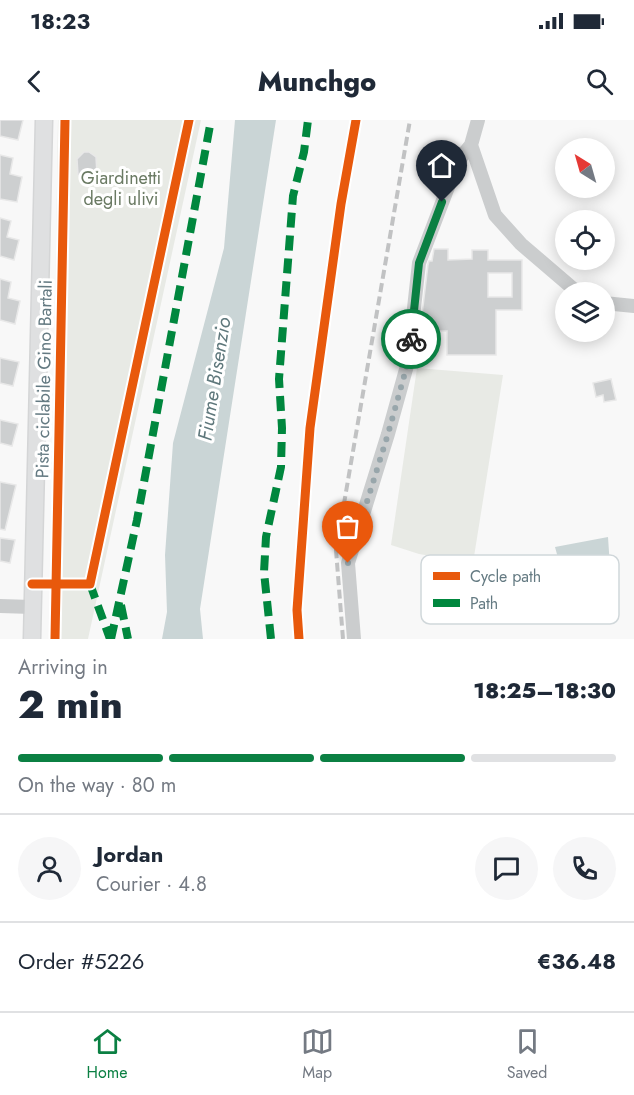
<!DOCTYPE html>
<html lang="en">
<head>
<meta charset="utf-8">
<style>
	:root { --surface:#fff; --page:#f6f6f7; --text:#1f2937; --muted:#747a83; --line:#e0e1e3; --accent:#0b8043 }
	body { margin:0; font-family:Jost,sans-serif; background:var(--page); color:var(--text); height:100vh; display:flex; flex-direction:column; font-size:22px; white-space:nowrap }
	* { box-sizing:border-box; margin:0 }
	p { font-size:20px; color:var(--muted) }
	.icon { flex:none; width:33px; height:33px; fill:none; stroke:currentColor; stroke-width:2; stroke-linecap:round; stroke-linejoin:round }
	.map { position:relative; height:519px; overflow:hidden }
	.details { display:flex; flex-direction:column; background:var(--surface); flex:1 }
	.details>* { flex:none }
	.needle { width:39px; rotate:323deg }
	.controls { position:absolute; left:555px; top:18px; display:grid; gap:12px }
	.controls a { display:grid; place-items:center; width:60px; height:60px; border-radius:50%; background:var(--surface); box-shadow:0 3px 15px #0003; font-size:30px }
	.pin { position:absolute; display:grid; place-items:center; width:51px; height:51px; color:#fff; margin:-62px -26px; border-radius:50% 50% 50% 0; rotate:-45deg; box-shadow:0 0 6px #0007 }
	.pin .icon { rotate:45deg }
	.courier { position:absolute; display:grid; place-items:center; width:60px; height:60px; margin:-30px; border:4px solid #0b8043; border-radius:50%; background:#fff; color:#222; box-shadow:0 2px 8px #0007 }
	.summary em { font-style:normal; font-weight:800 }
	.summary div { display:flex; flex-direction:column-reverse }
	.summary { display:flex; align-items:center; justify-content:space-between; height:102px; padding:0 18px }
	h1 { font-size:39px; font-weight:800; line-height:45px }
	.bar { display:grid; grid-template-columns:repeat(4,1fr); gap:9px 6px; align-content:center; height:72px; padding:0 18px }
	.bar i { height:8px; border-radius:4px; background:var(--line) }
	.bar .on { background:var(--accent) }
	.bar p { grid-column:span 4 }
	.line { display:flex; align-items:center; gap:15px; padding:0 18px; border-top:2px solid var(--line) }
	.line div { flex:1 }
	.round { display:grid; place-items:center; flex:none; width:63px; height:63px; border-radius:32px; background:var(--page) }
	.status { display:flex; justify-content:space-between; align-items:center; height:42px; padding:0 30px; background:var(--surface); direction:ltr }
	.status svg { height:16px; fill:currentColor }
	header { display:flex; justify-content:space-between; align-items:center; height:78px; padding:0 18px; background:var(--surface); font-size:27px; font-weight:800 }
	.dock { display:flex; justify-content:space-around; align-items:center; height:84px; border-top:2px solid var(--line); background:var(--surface); font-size:16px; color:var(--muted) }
	.dock a { display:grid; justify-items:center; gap:3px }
	.dock .on { color:var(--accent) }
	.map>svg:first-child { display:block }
	.green { fill:#e8eae5 }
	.water { fill:#cad5d6 }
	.building { fill:#cdcfd0; stroke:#e8e8e8; stroke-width:1.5; fill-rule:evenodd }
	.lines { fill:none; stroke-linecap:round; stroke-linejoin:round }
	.major-casing { stroke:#d4d5d6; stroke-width:19 }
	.minor { stroke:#cbcdce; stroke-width:14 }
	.major { stroke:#dfe0e1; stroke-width:16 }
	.rail { stroke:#c1c2c3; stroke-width:4; stroke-dasharray:9 4.5; stroke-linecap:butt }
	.quiet { stroke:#00873e; stroke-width:8; stroke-dasharray:15 8; stroke-linecap:butt }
	.cycleway-casing { stroke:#fff; stroke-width:13 }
	.cycleway { stroke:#e8590c; stroke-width:9 }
	.done { stroke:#98a6ab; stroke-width:6; stroke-dasharray:0 10.8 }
	.route { stroke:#0b8043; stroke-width:8 }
	.labels { text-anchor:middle; stroke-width:6; stroke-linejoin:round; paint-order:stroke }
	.park-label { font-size:18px; fill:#6a7a63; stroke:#fff }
	.street-label { font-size:18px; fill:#647a82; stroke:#fff }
	.water-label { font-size:20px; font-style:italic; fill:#5f787c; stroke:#fff }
	.key { fill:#fff; stroke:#d0d7da; stroke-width:1.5 }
	.key-label { font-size:16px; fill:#647a82 }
</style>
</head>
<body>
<div class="status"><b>18:23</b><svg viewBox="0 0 49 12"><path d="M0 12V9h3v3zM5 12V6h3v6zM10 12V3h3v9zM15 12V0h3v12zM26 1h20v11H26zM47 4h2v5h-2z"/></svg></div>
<header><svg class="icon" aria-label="back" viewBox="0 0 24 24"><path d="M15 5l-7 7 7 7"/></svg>Munchgo<svg class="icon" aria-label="search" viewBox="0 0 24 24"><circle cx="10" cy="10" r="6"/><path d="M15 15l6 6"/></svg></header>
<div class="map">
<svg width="634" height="519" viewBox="0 0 634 519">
	<rect width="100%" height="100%" fill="#f8f8f8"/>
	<!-- green -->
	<path class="green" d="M58,0H201L88,519H50Z
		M417,248L503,255L473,443L419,434L391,425Z"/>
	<!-- water -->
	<path class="water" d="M235,0H276L200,489L203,519H162L167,492L165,435L173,323L224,128Z
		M608,417L610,447L564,460L555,427Z"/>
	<!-- building -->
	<path class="building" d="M0,0H23L18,20L0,16Z
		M84,32H89L96,37L97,55L90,61L81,59L78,55L77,39Z
		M0,35L13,38L10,54L22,57L17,82L0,79Z
		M0,98L11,101L7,117L19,120L14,140L0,136Z
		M434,129H448V140L472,139V130H488V140H522V190H496V235H447V211H420L428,145L429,141H432ZM488,153H512V177H488Z
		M0,159L11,162L8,178L20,181L15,204L0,200Z
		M0,238L19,242L13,266L0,263Z
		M611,259L616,280L604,282L603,275L596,277L593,263Z
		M0,300L18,304L12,326L0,323Z
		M0,362L16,365L5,410L0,409Z
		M0,418L15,420L10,443L0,441Z"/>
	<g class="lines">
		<defs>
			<path id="major" d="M32,519L44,0"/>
		</defs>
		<!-- major casing -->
		<use href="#major" class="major-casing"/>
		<!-- minor -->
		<path class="minor" d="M471,25L478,0
			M604,183L634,186
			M0,486L32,487
			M354,519L348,443L388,314L408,242L419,143L458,41L471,25L495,95L521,124L577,172"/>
		<!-- major -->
		<use href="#major" class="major"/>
		<!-- rail -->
		<path class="rail" d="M343,519L336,430L410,0"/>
		<!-- quiet -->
		<path class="quiet" d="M90,464L110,519
			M121,485L128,519
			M111,519L137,400L211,0
			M271,519L264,452L266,417L281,347L282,308L279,259L293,76L304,32L308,0"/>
		<defs>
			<path id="cycleway" d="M32,464H90L189,0
				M55,519L65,0
				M299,519L297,490L310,308L341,84L356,0"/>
		</defs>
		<!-- cycleway casing -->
		<use href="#cycleway" class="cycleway-casing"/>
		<!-- cycleway -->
		<use href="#cycleway" class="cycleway"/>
	</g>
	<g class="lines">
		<!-- done -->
		<path class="done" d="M348,443L388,314L408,242L411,219"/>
		<!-- route -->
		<path class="route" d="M411,219L419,143L442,82"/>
	</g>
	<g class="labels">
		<!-- park labels -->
		<g class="park-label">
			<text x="121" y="64">Giardinetti<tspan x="121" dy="21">degli ulivi</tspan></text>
		</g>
		<!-- street labels -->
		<g class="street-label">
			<text transform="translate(44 259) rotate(-89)" y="6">Pista ciclabile Gino Bartali</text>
		</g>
		<!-- water labels -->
		<g class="water-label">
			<text transform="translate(214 259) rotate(-81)" y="7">Fiume Bisenzio</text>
		</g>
	</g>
	<!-- legend -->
	<rect x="421" y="435" width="198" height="69" rx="9" class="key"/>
	<rect x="433" y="452" width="27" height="8" fill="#e8590c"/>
	<rect x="433" y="479" width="27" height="8" fill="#00873e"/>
	<g class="key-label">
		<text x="470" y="462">Cycle path</text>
		<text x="470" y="489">Path</text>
	</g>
</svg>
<div class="controls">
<a><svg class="needle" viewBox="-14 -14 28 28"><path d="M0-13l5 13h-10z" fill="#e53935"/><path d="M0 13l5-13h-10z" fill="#747a83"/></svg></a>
<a><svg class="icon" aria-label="locate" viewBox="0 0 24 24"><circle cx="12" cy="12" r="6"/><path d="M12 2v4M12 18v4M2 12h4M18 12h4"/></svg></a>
<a><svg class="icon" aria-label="layers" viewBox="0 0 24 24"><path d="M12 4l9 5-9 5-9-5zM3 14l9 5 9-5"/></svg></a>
</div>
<div class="pin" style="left:348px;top:443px;background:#ea580c"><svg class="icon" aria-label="bag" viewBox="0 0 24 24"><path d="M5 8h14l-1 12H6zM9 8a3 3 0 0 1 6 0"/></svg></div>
<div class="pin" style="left:442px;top:82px;background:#1f2937"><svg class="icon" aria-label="home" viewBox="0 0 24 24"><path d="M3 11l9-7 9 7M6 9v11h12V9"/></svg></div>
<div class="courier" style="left:411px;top:219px"><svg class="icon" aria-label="bike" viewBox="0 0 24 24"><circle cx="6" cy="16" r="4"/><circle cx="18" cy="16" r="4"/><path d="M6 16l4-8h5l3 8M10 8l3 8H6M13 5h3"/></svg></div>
</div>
<section class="details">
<div class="summary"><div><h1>2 min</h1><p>Arriving in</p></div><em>18:25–18:30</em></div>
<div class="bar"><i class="on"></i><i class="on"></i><i class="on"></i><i></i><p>On the way · 80 m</p></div>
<div class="line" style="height:108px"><a class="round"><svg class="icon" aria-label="person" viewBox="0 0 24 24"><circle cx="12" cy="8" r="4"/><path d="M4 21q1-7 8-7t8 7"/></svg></a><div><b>Jordan</b><p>Courier · 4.8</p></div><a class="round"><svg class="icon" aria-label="chat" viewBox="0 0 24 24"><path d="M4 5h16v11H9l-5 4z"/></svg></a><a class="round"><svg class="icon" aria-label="phone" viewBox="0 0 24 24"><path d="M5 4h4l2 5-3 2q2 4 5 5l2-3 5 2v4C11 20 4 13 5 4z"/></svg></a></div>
<div class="line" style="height:78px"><div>Order #5226</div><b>€36.48</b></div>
</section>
<nav class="dock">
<a class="on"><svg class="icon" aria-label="home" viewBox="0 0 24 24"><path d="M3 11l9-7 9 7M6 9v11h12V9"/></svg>Home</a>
<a><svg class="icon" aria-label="map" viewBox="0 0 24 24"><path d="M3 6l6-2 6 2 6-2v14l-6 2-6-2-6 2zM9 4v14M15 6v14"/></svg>Map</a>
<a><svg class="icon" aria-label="saved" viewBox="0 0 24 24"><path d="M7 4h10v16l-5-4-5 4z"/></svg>Saved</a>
</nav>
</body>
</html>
